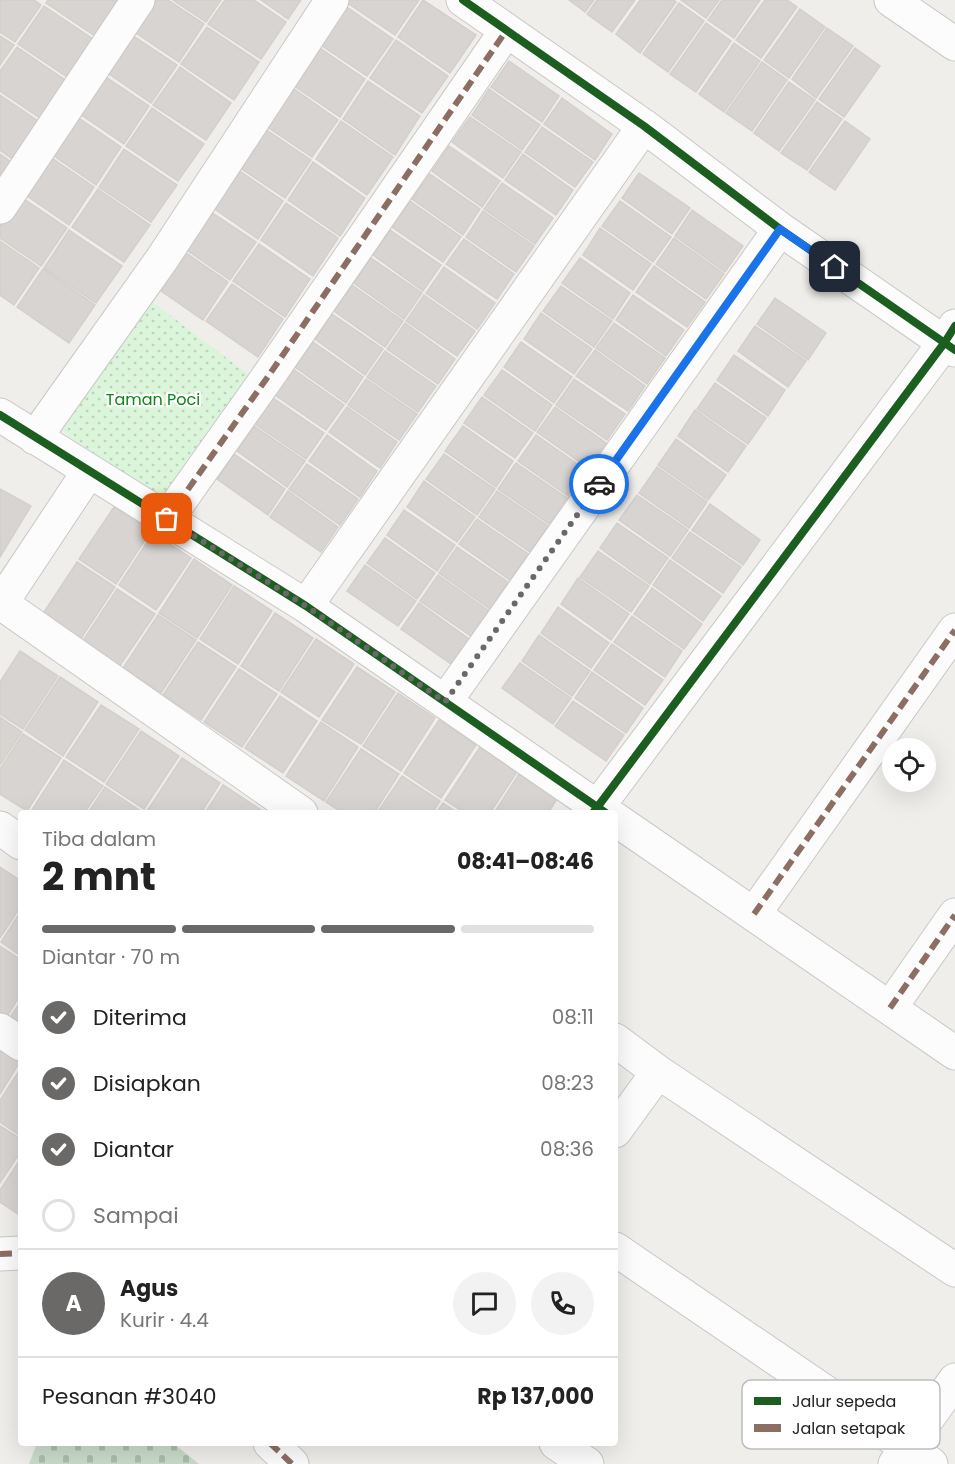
<!DOCTYPE html>
<html lang="id">
<head>
<meta charset="utf-8">
<style>
	:root { --surface:#fff; --page:#f2f2f2; --text:#222; --muted:#767676; --line:#e0e0e0; --accent:#6a6968 }
	body { margin:0; font-family:Poppins,sans-serif; background:var(--page); color:var(--text); height:100vh; display:flex; flex-direction:column; font-size:22px; white-space:nowrap }
	* { box-sizing:border-box; margin:0 }
	p { font-size:20px; color:var(--muted) }
	.icon { flex:none; width:33px; height:33px; fill:none; stroke:currentColor; stroke-width:2; stroke-linecap:round; stroke-linejoin:round }
	.map { position:relative; flex:1; overflow:hidden }
	.details { position:absolute; left:18px; top:810px; width:600px; height:636px; display:flex; flex-direction:column; background:var(--surface); border-radius:6px; box-shadow:0 6px 24px #0002 }
	.details>* { flex:none }
	.buttons { position:absolute; left:882px; top:738px; display:grid; gap:12px }
	.buttons a { display:grid; place-items:center; width:54px; height:54px; border-radius:50%; background:var(--surface); box-shadow:0 6px 24px #0002; font-size:30px }
	.pin { position:absolute; display:grid; place-items:center; width:51px; height:51px; color:#fff; margin:-26px; border-radius:12px; box-shadow:0 3px 9px #0006 }
	.courier { position:absolute; display:grid; place-items:center; width:60px; height:60px; margin:-30px; border:4px solid #1a73e8; border-radius:50%; background:#fff; color:#222; box-shadow:0 2px 8px #0007 }
	.overview em { font-style:normal; font-weight:700 }
	.overview div { display:flex; flex-direction:column-reverse }
	.overview { display:flex; align-items:center; justify-content:space-between; height:102px; padding:0 24px }
	h1 { font-size:39px; font-weight:700; line-height:45px }
	.bar { display:grid; grid-template-columns:repeat(4,1fr); gap:9px 6px; align-content:center; height:72px; padding:0 24px }
	.bar i { height:8px; border-radius:4px; background:var(--line) }
	.bar .active { background:var(--accent) }
	.bar p { grid-column:span 4 }
	.line { display:flex; align-items:center; gap:15px; padding:0 24px; border-top:2px solid var(--line) }
	.line div { flex:1 }
	.round { display:grid; place-items:center; flex:none; width:63px; height:63px; border-radius:32px; background:var(--page) }
	ol { padding:0 24px; list-style:none }
	li { display:flex; align-items:center; gap:18px; height:66px }
	li p { margin-inline-start:auto }
	li .icon { padding:6px; border-radius:50%; background:var(--accent); color:#fff; stroke-width:4 }
	li:last-child { color:var(--muted) }
	li i { width:33px; height:33px; border:3px solid var(--line); border-radius:50% }
	.map>svg:first-child { display:block }
	.cemetery { fill:url(#cemetery-stones) }
	.park { fill:url(#park-dots) }
	.building { fill:#d7d4d2; stroke:#d3d0cc; stroke-width:1.5 }
	.lines { fill:none; stroke-linecap:round; stroke-linejoin:round }
	.street-casing { stroke:#c9c8c7; stroke-width:35 }
	.street { stroke:#fdfcfc; stroke-width:33 }
	.quiet { stroke:#8d6e63; stroke-width:6; stroke-dasharray:12 6; stroke-linecap:butt }
	.cycleway-casing { stroke:#fff; stroke-width:11 }
	.cycleway { stroke:#1b5e20; stroke-width:8 }
	.done { stroke:#6a6968; stroke-width:6; stroke-dasharray:0 10.8 }
	.route { stroke:#1a73e8; stroke-width:8 }
	.labels { text-anchor:middle; stroke-width:4.5; stroke-linejoin:round; paint-order:stroke }
	.park-label { font-size:16px; fill:#0c8416; stroke:#fff }
	.key { fill:#fff; stroke:#bdbdbd; stroke-width:1.5 }
	.key-label { font-size:16px; fill:#222 }
</style>
</head>
<body>
<div class="map">
<svg width="955" height="1464" viewBox="0 0 955 1464">
	<defs>
		<pattern id="cemetery-stones" width="16" height="16" patternUnits="userSpaceOnUse" patternTransform="scale(1.5)"><rect width="16" height="16" fill="#cadbca"/><path d="M2 7V4a2 2 0 0 1 4 0v3zM10 15v-3a2 2 0 0 1 4 0v3z" fill="#adbcad"/></pattern>
		<pattern id="park-dots" width="8" height="8" patternUnits="userSpaceOnUse" patternTransform="scale(1.5)"><rect width="8" height="8" fill="#daf5da"/><path d="M2 2h.1M6 6h.1" fill="none" stroke="#bbd2bb" stroke-width="1.8" stroke-linecap="round"/></pattern>
	</defs>
	<rect width="100%" height="100%" fill="#f0eeeb"/>
	<!-- cemetery -->
	<path class="cemetery" d="M37,1443H173L199,1464H29Z"/>
	<!-- park -->
	<path class="park" d="M142,294L253,378L166,499L140,485L51,424Z"/>
	<!-- building -->
	<path class="building" d="M0,0H34L41,5L15,42L0,32Z
		M48,0H122L98,38L46,3Z
		M145,0H168L204,24L179,62L127,27Z
		M173,0H221L206,22Z
		M225,0H254L286,22L261,59L208,24Z
		M261,0H301L288,19Z
		M343,0H419L395,35Z
		M423,0L476,35L450,73L398,37Z
		M569,0H594L585,12Z
		M597,0H635L612,32L587,14Z
		M640,0H674L676,2L640,53L616,34Z
		M681,0H719L706,18Z
		M722,0H760L734,38L708,20Z
		M765,0H787L797,7L761,58L736,40Z
		M341,3L393,39L367,76L315,41Z
		M679,3L704,21L668,72L643,54Z
		M44,6L96,41L70,79L18,44Z
		M800,9L825,27L789,78L764,60Z
		M706,23L731,41L696,92L670,74Z
		M207,27L259,62L234,100L181,64Z
		M827,28L853,46L816,98L792,79Z
		M124,30L177,65L151,103L99,67Z
		M0,36L14,45L0,65Z
		M396,40L448,76L422,113L370,78Z
		M734,43L760,61L724,112L699,94Z
		M314,44L365,79L340,117L287,81Z
		M17,47L68,82L43,120L0,91V71Z
		M855,48L880,66L844,117L819,99Z
		M509,61L559,96L542,122L491,87Z
		M762,62L787,80L752,131L726,113Z
		M180,67L231,103L206,140L153,105Z
		M97,71L149,106L124,144L71,108Z
		M368,81L420,116L395,155L343,119Z
		M789,82L815,100L779,151L754,133Z
		M287,84L338,120L312,157L260,122Z
		M489,89L540,125L522,150L472,115Z
		M0,95L41,123L15,161L0,150Z
		M562,98L612,134L595,160L544,124Z
		M817,102L842,119L807,170L781,153Z
		M152,108L204,144L178,181L126,146Z
		M70,112L121,147L96,185L44,149Z
		M470,117L521,152L503,178L452,142Z
		M341,121L393,157L367,195L316,159Z
		M845,121L870,139L835,190L809,172Z
		M259,125L311,160L285,198L233,163Z
		M542,127L593,162L575,187L525,152Z
		M449,146L500,181L482,207L432,171Z
		M124,149L177,185L151,222L99,187Z
		M43,152L94,187L69,225L17,189Z
		M0,154L14,164L0,184Z
		M523,154L573,190L556,215L505,180Z
		M313,162L365,198L340,236L288,200Z
		M231,165L283,201L258,239L206,203Z
		M639,173L690,208L672,234L622,198Z
		M430,174L480,209L463,235L412,199Z
		M502,183L553,218L535,244L484,209Z
		M98,189L150,225L124,262L72,227Z
		M15,193L67,228L41,266L0,238V214Z
		M410,201L461,237L443,262L392,227Z
		M620,201L671,237L653,262L602,226Z
		M286,203L338,238L313,276L261,240Z
		M203,207L256,242L230,280L178,244Z
		M692,210L743,246L725,272L675,236Z
		M483,211L534,246L516,272L466,237Z
		M600,228L651,264L633,290L583,255Z
		M69,230L122,266L96,303L44,268Z
		M390,230L441,265L423,291L373,255Z
		M674,238L724,274L706,299L656,264Z
		M464,239L514,274L497,299L446,264Z
		M0,241L39,268L14,305L0,295Z
		M259,244L310,279L285,317L233,281Z
		M176,246L228,282L203,320L151,284Z
		M371,258L422,293L404,319L354,283Z
		M580,258L630,293L613,319L562,283Z
		M654,266L705,302L687,327L636,292Z
		M444,267L495,303L477,329L426,293Z
		M43,269L95,305L69,343L17,307Z
		M232,284L283,319L258,357L206,321Z
		M352,285L403,321L385,347L334,311Z
		M561,286L612,321L594,347L543,311Z
		M424,295L475,331L457,356L406,321Z
		M633,295L684,330L666,356L616,320Z
		M775,298L826,333L808,360L757,324Z
		M541,313L592,349L574,374L524,339Z
		M332,314L383,349L365,375L315,339Z
		M405,323L455,359L438,384L387,349Z
		M614,323L665,358L647,384L596,348Z
		M755,326L806,361L788,387L738,351Z
		M313,342L363,377L346,403L295,367Z
		M521,342L572,377L554,403L504,367Z
		M595,350L645,386L628,411L576,376Z
		M385,351L436,386L418,412L367,377Z
		M734,355L785,390L768,416L717,380Z
		M293,369L344,405L326,430L275,395Z
		M502,370L552,405L535,431L484,395Z
		M366,379L417,414L399,440L348,405Z
		M574,379L625,414L607,440L556,405Z
		M715,383L766,418L748,444L697,409Z
		M482,397L533,433L515,458L464,423Z
		M273,398L324,433L306,459L255,424Z
		M347,407L397,442L380,468L329,432Z
		M555,407L606,443L588,468L537,432Z
		M695,410L746,446L728,472L678,436Z
		M254,426L305,461L287,487L237,451Z
		M463,426L513,461L496,487L445,451Z
		M327,435L377,471L360,497L309,461Z
		M536,435L586,470L568,496L518,461Z
		M676,439L726,475L708,500L658,465Z
		M234,454L285,489L268,515L217,479Z
		M444,454L495,489L477,515L426,479Z
		M516,463L567,498L549,524L498,489Z
		M307,464L358,499L340,525L289,489Z
		M657,467L707,502L689,528L639,493Z
		M424,481L475,517L457,542L407,507Z
		M0,489L31,506L0,557Z
		M288,491L338,527L321,552L270,517Z
		M497,491L548,526L530,552L479,517Z
		M637,495L688,530L670,556L619,520Z
		M710,504L760,540L743,565L692,530Z
		M114,507L151,531L116,584L79,559Z
		M404,510L455,545L437,571L387,535Z
		M477,519L528,554L510,580L459,544Z
		M617,523L668,558L650,584L600,548Z
		M690,532L741,567L723,593L672,558Z
		M153,533L191,558L156,610L119,585Z
		M385,538L435,573L417,599L367,563Z
		M457,547L508,582L490,609L439,573Z
		M598,551L649,586L631,612L580,577Z
		M194,559L232,585L197,638L159,613Z
		M670,560L721,596L703,621L653,585Z
		M77,562L115,587L80,640L42,615Z
		M365,565L416,601L398,626L347,591Z
		M438,575L489,611L471,636L420,601Z
		M578,578L629,614L611,640L561,604Z
		M234,586L272,611L238,664L200,639Z
		M652,588L702,624L684,649L634,614Z
		M117,589L155,614L119,667L82,642Z
		M419,603L469,639L451,664L401,629Z
		M558,607L609,643L591,668L541,633Z
		M275,613L313,638L279,691L241,666Z
		M158,615L196,640L161,693L123,668Z
		M632,616L682,651L665,677L614,642Z
		M539,635L590,671L572,696L522,661Z
		M316,639L354,664L319,717L281,692Z
		M198,642L236,667L201,720L163,695Z
		M612,644L663,680L645,705L594,670Z
		M20,651L58,676L23,729L0,714V682Z
		M520,663L571,698L553,724L502,688Z
		M357,667L395,692L361,744L322,720Z
		M239,669L277,694L242,747L204,722Z
		M592,672L643,708L626,733L575,698Z
		M60,677L98,702L63,756L25,730Z
		M398,693L435,718L401,771L363,746Z
		M280,696L317,721L283,773L245,748Z
		M573,701L624,735L606,761L555,726Z
		M101,705L139,729L104,782L66,757Z
		M0,717L22,732L0,765Z
		M439,720L476,745L441,798L404,773Z
		M321,722L358,747L324,801L286,776Z
		M141,731L179,756L144,809L106,784Z
		M23,734L61,758L27,811L0,794V769Z
		M480,747L517,772L490,813H465L445,800Z
		M361,749L399,774L374,813H343L326,802Z
		M182,758L220,783L201,813H150L147,811Z
		M64,760L103,786L84,813H30Z
		M519,774L557,799L548,813H494Z
		M402,776L440,801L432,813H377Z
		M223,785L261,810L259,813H205Z
		M105,787L142,812V813H88Z
		M443,803L458,813H436Z
		M0,867L21,881V906L0,938Z
		M21,911V956L1,942Z
		M0,946L21,960V994L2,1024L0,1023Z
		M21,1001V1036L5,1025Z
		M0,1046L21,1060L0,1094Z
		M21,1068V1136L0,1122V1100Z
		M0,1126L21,1139V1151L0,1183Z
		M21,1158V1216L0,1202V1190Z"/>
	<g class="lines">
		<defs>
			<path id="street" d="M463,0L644,126L780,229L955,350
				M891,0L955,44
				M0,207L138,0
				M0,415L306,606L606,813
				M35,438L162,259L332,0
				M167,519L267,378L506,31
				M1,603L301,813
				M0,605L89,471
				M306,606L644,126
				M445,702L780,229
				M593,813L945,342L955,326
				M615,819L955,1053
				M0,828L21,843
				M754,914L955,630
				M890,1008L955,915
				M0,1030L21,1044
				M615,1040L658,1072L955,1270
				M615,1131L658,1072
				M615,1249L931,1464
				M0,1254L21,1253
				M270,1443L292,1464
				M556,1443L587,1464
				M895,1464L955,1380"/>
		</defs>
		<!-- street casing -->
		<use href="#street" class="street-casing"/>
		<!-- street -->
		<use href="#street" class="street"/>
		<!-- quiet -->
		<path class="quiet" d="M167,519L267,378L506,31
			M754,914L955,630
			M890,1008L955,915
			M0,1254L21,1253
			M270,1443L292,1464"/>
		<defs>
			<path id="cycleway" d="M463,0L644,126L780,229L955,350
				M0,415L306,606L606,813
				M593,813L945,342L955,326"/>
		</defs>
		<!-- cycleway casing -->
		<use href="#cycleway" class="cycleway-casing"/>
		<!-- cycleway -->
		<use href="#cycleway" class="cycleway"/>
	</g>
	<g class="lines">
		<!-- done -->
		<path class="done" d="M167,519L306,606L445,702L599,484"/>
		<!-- route -->
		<path class="route" d="M599,484L780,229L835,267"/>
	</g>
	<g class="labels">
		<!-- park labels -->
		<g class="park-label">
			<text x="153" y="405">Taman Poci</text>
		</g>
	</g>
	<!-- legend -->
	<rect x="742" y="1380" width="198" height="69" rx="9" class="key"/>
	<rect x="754" y="1397" width="27" height="8" fill="#1b5e20"/>
	<rect x="754" y="1424" width="27" height="8" fill="#8d6e63"/>
	<g class="key-label">
		<text x="792" y="1407">Jalur sepeda</text>
		<text x="792" y="1434">Jalan setapak</text>
	</g>
</svg>
<div class="buttons">
<a><svg class="icon" aria-label="locate" viewBox="0 0 24 24"><circle cx="12" cy="12" r="6"/><path d="M12 2v4M12 18v4M2 12h4M18 12h4"/></svg></a>
</div>
<div class="pin" style="left:167px;top:519px;background:#ea580c"><svg class="icon" aria-label="bag" viewBox="0 0 24 24"><path d="M5 8h14l-1 12H6zM9 8a3 3 0 0 1 6 0"/></svg></div>
<div class="pin" style="left:835px;top:267px;background:#1f2937"><svg class="icon" aria-label="home" viewBox="0 0 24 24"><path d="M3 11l9-7 9 7M6 9v11h12V9"/></svg></div>
<div class="courier" style="left:599px;top:484px"><svg class="icon" aria-label="car" viewBox="0 0 24 24"><path d="M5 17H2v-5l4-1 3-4h7l3 4 3 1v5h-3M9 17h6M6 11h13"/><circle cx="7" cy="17" r="2"/><circle cx="17" cy="17" r="2"/></svg></div>
<section class="details">
<div class="overview"><div><h1>2 mnt</h1><p>Tiba dalam</p></div><em>08:41–08:46</em></div>
<div class="bar"><i class="active"></i><i class="active"></i><i class="active"></i><i></i><p>Diantar · 70 m</p></div>
<ol>
<li><svg class="icon" aria-label="check" viewBox="0 0 24 24"><path d="M5 12l5 5 9-10"/></svg>Diterima<p>08:11</p></li>
<li><svg class="icon" aria-label="check" viewBox="0 0 24 24"><path d="M5 12l5 5 9-10"/></svg>Disiapkan<p>08:23</p></li>
<li><svg class="icon" aria-label="check" viewBox="0 0 24 24"><path d="M5 12l5 5 9-10"/></svg>Diantar<p>08:36</p></li>
<li><i></i>Sampai</li>
</ol>
<div class="line" style="height:108px"><b class="round" style="background:var(--accent);color:#fff">A</b><div><b>Agus</b><p>Kurir · 4.4</p></div><a class="round"><svg class="icon" aria-label="chat" viewBox="0 0 24 24"><path d="M4 5h16v11H9l-5 4z"/></svg></a><a class="round"><svg class="icon" aria-label="phone" viewBox="0 0 24 24"><path d="M5 4h4l2 5-3 2q2 4 5 5l2-3 5 2v4C11 20 4 13 5 4z"/></svg></a></div>
<div class="line" style="height:78px"><div>Pesanan #3040</div><b>Rp 137,000</b></div>
</section>
</div>
</body>
</html>
